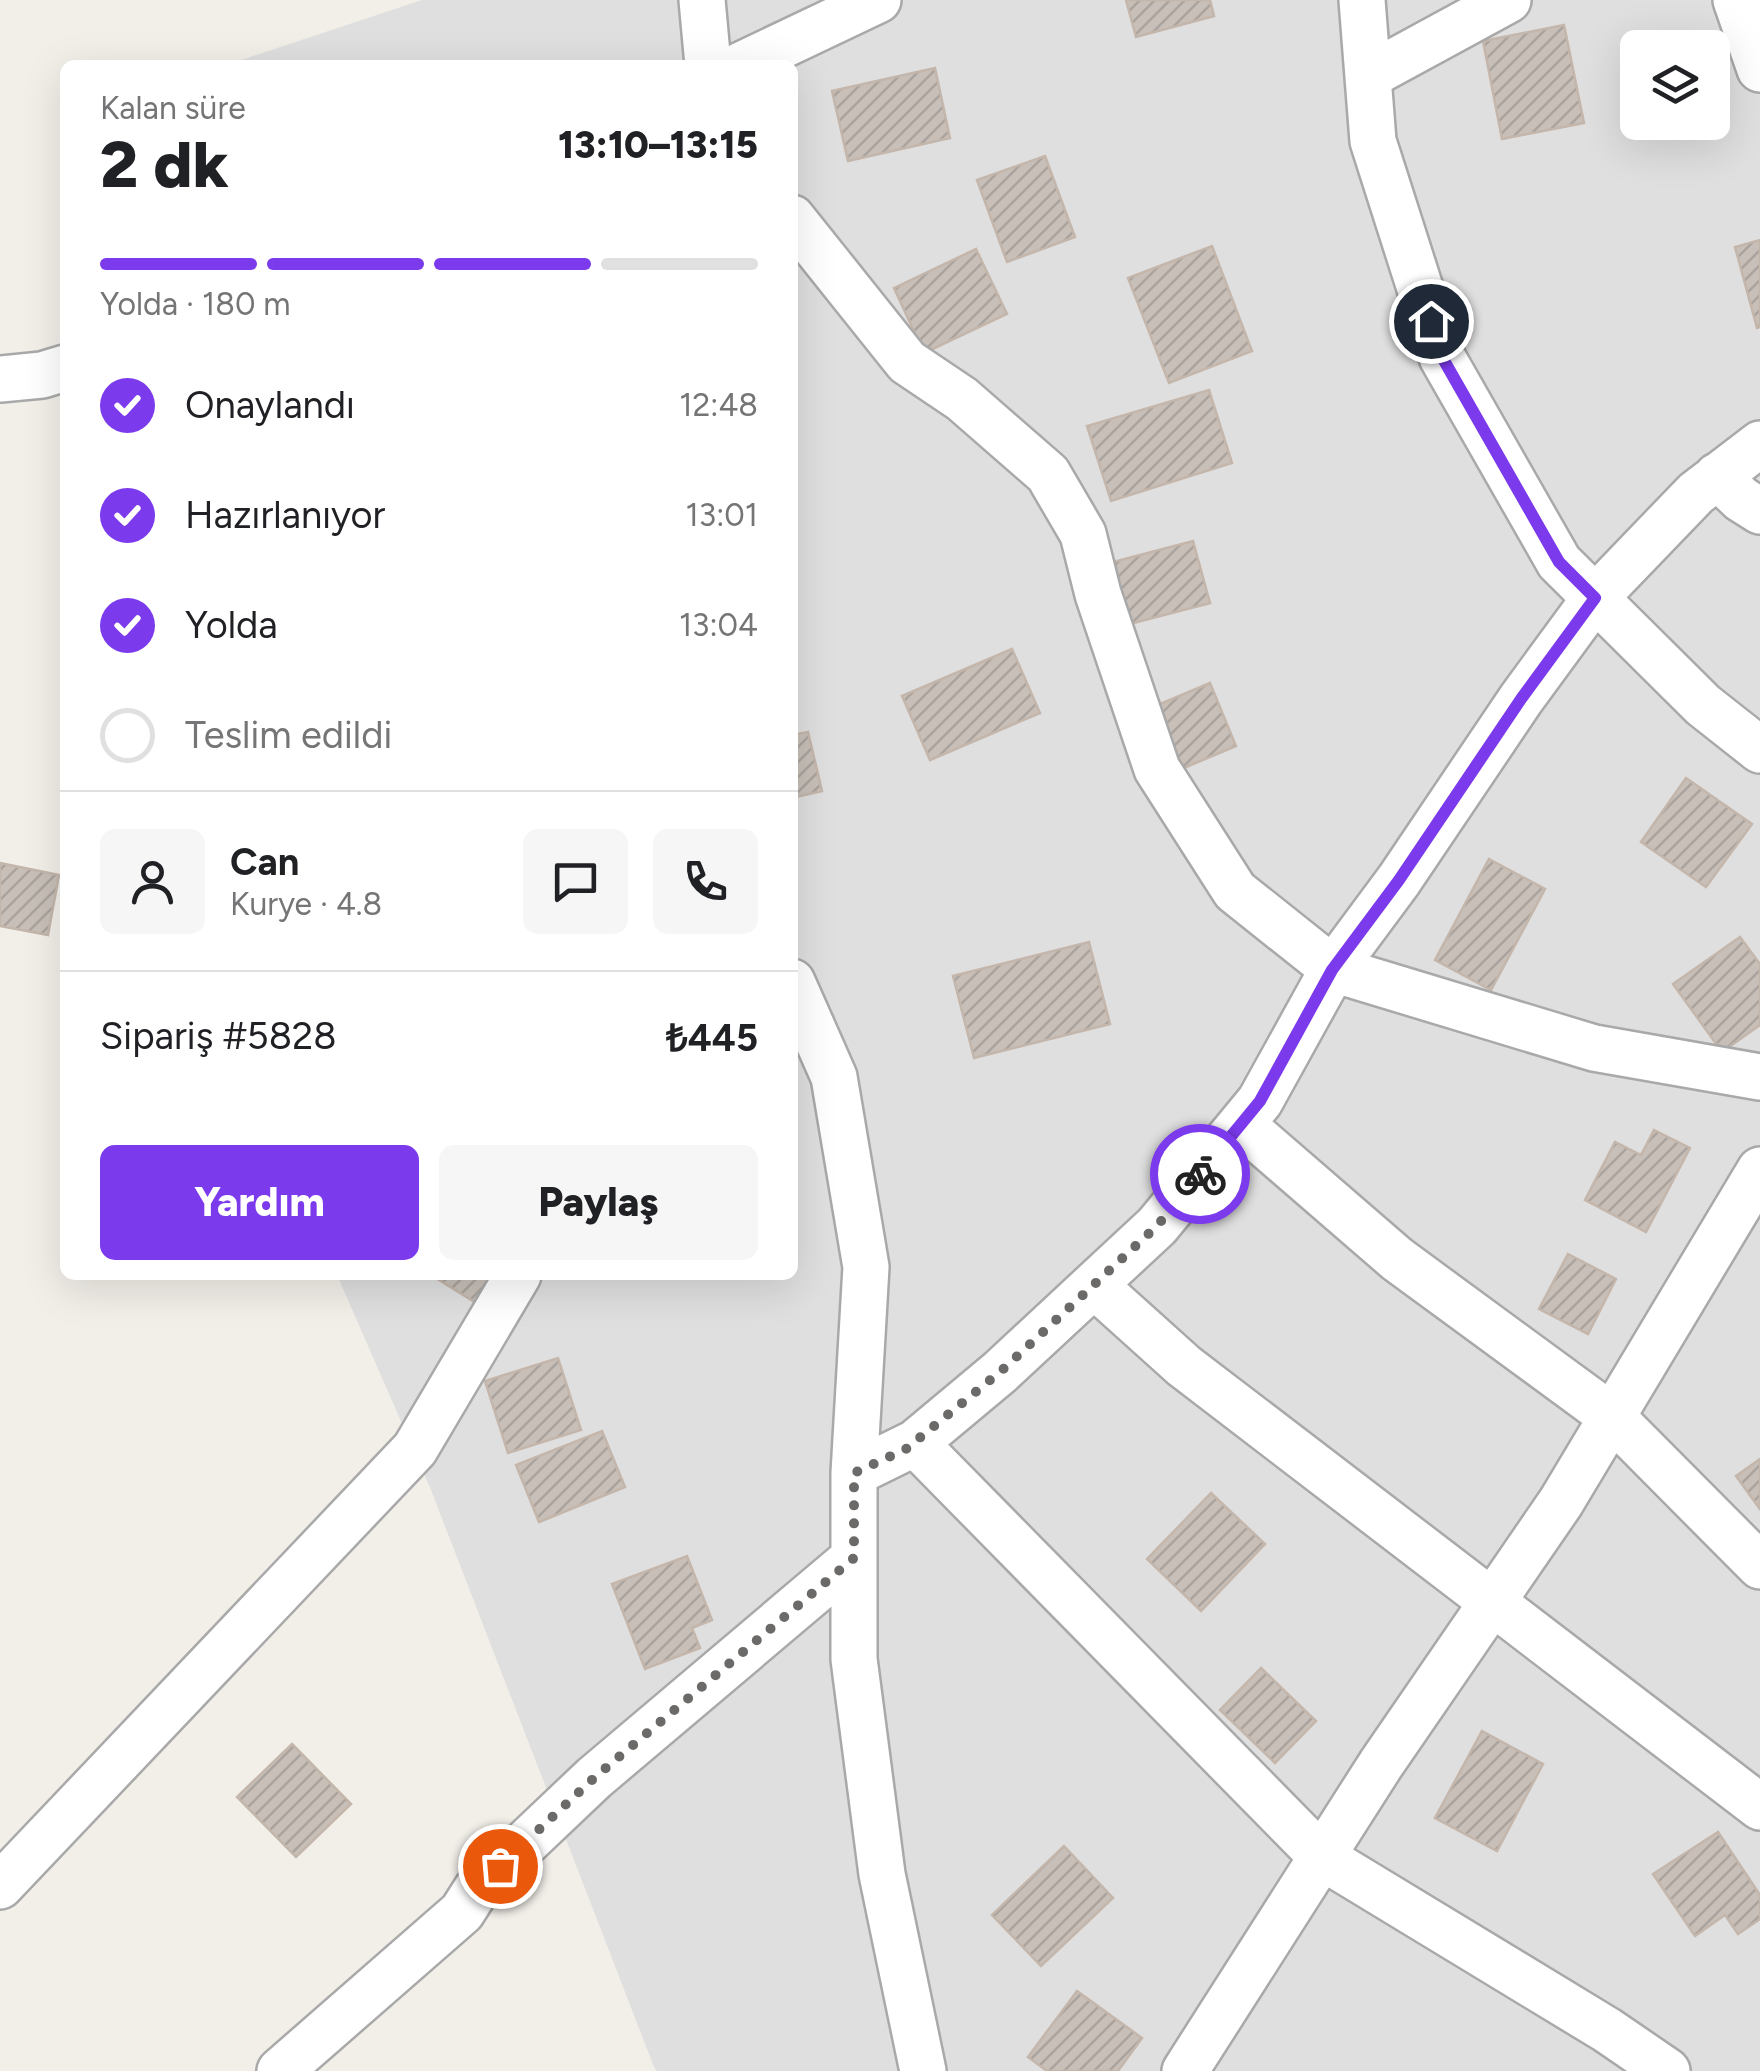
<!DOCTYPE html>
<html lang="tr">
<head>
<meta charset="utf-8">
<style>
	:root { --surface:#fff; --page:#f6f6f6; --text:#202124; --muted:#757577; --line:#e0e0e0; --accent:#7c3aed }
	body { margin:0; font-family:Figtree,sans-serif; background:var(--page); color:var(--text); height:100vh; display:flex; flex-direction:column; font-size:38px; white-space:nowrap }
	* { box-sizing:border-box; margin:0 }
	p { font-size:32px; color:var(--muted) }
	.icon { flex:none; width:55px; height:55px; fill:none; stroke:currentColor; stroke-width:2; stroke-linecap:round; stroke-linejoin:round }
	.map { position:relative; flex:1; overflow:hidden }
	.panel { position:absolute; left:60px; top:60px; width:738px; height:1220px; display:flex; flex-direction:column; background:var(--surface); border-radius:15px; box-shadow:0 10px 40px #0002 }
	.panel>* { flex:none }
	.buttons { position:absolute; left:1620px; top:30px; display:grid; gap:20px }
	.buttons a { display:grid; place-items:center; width:110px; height:110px; border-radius:15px; background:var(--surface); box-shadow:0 10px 40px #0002; font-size:50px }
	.pin { position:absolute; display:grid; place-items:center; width:85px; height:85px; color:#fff; margin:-42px; border:5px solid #fff; border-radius:50%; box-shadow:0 2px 10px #0007 }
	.courier { position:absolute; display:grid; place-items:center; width:100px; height:100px; margin:-50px; border:8px solid #7c3aed; border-radius:50%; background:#fff; color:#222; box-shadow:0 2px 12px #0007 }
	.summary em { font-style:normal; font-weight:800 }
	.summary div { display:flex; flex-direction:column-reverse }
	.summary { display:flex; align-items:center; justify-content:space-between; height:170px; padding:0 40px }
	h1 { font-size:65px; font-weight:800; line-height:75px }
	.bar { display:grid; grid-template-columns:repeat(4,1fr); gap:15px 10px; align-content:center; height:120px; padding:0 40px }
	.bar i { height:12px; border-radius:8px; background:var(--line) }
	.bar .active { background:var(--accent) }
	.bar p { grid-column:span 4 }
	.line { display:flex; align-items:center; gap:25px; padding:0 40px; border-top:2px solid var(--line) }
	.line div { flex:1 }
	.round { display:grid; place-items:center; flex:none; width:105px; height:105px; border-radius:15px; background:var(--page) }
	ol { padding:0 40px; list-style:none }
	li { display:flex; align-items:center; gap:30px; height:110px }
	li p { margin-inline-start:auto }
	li .icon { padding:10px; border-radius:50%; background:var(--accent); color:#fff; stroke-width:4 }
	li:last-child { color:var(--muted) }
	li i { width:55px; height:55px; border:5px solid var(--line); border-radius:50% }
	.action { display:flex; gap:20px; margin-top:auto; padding:20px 40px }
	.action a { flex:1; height:115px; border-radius:15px; background:var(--accent); color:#fff; font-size:40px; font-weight:800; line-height:115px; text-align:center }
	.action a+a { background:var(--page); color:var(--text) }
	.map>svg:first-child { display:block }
	.residential { fill:#e0dfdf; fill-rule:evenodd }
	.building { fill:url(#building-hatch); stroke:#c4b6ab; stroke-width:2.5 }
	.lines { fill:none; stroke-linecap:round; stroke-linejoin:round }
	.street-casing { stroke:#a9a9a9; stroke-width:50 }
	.street { stroke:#fff; stroke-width:45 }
	.done { stroke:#6b6a68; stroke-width:10; stroke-dasharray:0 18 }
	.route { stroke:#7c3aed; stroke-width:12 }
</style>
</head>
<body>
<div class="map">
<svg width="1760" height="2071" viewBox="0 0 1760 2071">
	<defs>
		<pattern id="building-hatch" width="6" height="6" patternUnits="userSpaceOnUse" patternTransform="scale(2.5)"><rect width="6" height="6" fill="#c7bfb8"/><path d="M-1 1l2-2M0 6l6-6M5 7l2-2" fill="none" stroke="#aba49e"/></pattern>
	</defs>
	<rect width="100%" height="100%" fill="#f2efe9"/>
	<!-- residential -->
	<path class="residential" d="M422,0H1760V2071H657L654,2067L431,1490L337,1275H792V65H226ZM1638,48H1712V122H1638Z"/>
	<!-- building -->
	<path class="building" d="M1126,0H1210L1214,16L1136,37Z
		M1564,25L1584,123L1502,139L1483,41Z
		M935,68L950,138L848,161L832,91Z
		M1045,156L1075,237L1007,262L977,180Z
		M1760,240V327L1757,328L1735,247Z
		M1212,246L1252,351L1169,383L1128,278Z
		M976,249L1007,314L924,353L894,288Z
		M1209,390L1232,463L1111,501L1087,426Z
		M1193,541L1210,603L1122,626L1106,564Z
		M1012,649L1040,713L930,760L902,696Z
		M1210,683L1236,746L1172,773L1146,710Z
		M808,732L822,791L792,798V735Z
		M1686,778L1752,824L1706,887L1641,842Z
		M1489,859L1545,889L1491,990L1435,960Z
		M0,863L59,875L48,935L0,926Z
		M1740,937L1760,964V1025L1722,1052L1673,984Z
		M1089,942L1110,1024L974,1058L953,976Z
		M1654,1130L1690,1148L1646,1232L1585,1200L1615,1142L1641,1155Z
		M1568,1254L1616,1279L1588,1334L1539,1309Z
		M431,1275H500L481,1306Z
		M558,1358L581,1430L508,1453L485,1381Z
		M602,1431L625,1487L539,1522L516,1465Z
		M1760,1459V1509L1736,1476Z
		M1211,1493L1265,1544L1201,1611L1147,1559Z
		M687,1556L712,1620L692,1628L700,1648L645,1669L612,1584Z
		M1261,1668L1316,1721L1275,1763L1220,1710Z
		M1482,1731L1543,1764L1497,1851L1435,1818Z
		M292,1744L351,1804L296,1857L237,1797Z
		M1718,1832L1760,1895V1919L1738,1934L1725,1915L1695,1936L1653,1874Z
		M1064,1846L1113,1898L1041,1966L992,1915Z
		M1077,1991L1142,2038L1118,2071H1047L1028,2057Z"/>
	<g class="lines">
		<defs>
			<path id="street" d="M702,0L708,65
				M1362,0L1373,141L1442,357L1559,562L1703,705L1760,750
				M1736,0L1760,69
				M741,65L878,0
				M1370,75L1508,0
				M792,218L907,362L962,399L1048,474L1083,534L1098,594L1157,769L1235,891L1333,969L1594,1048L1760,1077
				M0,379L42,375L65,368
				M1717,476L1741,499L1760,511
				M792,982L834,1077L866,1267L854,1473V1659L882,1874L923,2071
				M1241,1124L1397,1259L1611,1416L1760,1566
				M1094,1285L1184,1366L1760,1807
				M915,1443L1322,1857L1607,2030L1667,2071
				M854,1473L915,1443L1000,1372L1157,1226L1260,1101L1333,969L1399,880L1521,699L1595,598L1696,493L1760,444
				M0,1886L415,1449L518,1275
				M280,2071L462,1912L476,1890L594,1778L854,1558
				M1185,2071L1381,1764L1561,1502L1760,1170"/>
		</defs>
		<!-- street casing -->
		<use href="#street" class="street-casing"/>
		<!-- street -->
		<use href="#street" class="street"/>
	</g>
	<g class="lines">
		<!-- done -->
		<path class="done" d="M500,1866L594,1778L854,1558V1473L906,1449L1000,1372L1157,1226L1200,1174"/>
		<!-- route -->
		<path class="route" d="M1200,1174L1260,1101L1332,970L1399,880L1521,699L1595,598L1559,562L1442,357L1431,321"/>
	</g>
</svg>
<div class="buttons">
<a><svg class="icon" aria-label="layers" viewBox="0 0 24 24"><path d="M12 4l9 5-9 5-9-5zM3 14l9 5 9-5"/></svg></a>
</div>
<div class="pin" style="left:500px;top:1866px;background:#ea580c"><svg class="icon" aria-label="bag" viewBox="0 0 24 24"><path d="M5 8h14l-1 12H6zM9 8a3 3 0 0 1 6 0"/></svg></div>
<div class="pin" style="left:1431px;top:321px;background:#1f2937"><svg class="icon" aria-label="home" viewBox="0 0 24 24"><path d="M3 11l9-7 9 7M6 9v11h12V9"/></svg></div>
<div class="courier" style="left:1200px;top:1174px"><svg class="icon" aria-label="bike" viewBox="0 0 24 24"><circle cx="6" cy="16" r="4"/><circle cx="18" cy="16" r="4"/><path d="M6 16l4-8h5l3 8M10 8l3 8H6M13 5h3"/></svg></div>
<section class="panel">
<div class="summary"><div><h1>2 dk</h1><p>Kalan süre</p></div><em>13:10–13:15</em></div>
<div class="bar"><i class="active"></i><i class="active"></i><i class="active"></i><i></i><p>Yolda · 180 m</p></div>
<ol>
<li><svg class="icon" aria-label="check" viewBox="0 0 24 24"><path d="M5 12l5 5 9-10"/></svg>Onaylandı<p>12:48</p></li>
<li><svg class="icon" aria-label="check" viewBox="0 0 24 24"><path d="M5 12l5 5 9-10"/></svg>Hazırlanıyor<p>13:01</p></li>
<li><svg class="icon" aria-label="check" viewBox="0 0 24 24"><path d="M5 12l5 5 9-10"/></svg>Yolda<p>13:04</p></li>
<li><i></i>Teslim edildi</li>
</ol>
<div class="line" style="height:180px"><a class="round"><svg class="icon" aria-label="person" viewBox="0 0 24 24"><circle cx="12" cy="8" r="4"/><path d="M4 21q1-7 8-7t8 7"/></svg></a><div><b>Can</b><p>Kurye · 4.8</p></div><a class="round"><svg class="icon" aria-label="chat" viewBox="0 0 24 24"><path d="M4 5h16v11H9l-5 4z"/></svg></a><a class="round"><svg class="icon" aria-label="phone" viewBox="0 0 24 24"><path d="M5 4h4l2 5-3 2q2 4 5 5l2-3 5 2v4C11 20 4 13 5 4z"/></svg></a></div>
<div class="line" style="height:130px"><div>Sipariş #5828</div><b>₺445</b></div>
<div class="action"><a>Yardım</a><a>Paylaş</a></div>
</section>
</div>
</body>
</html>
